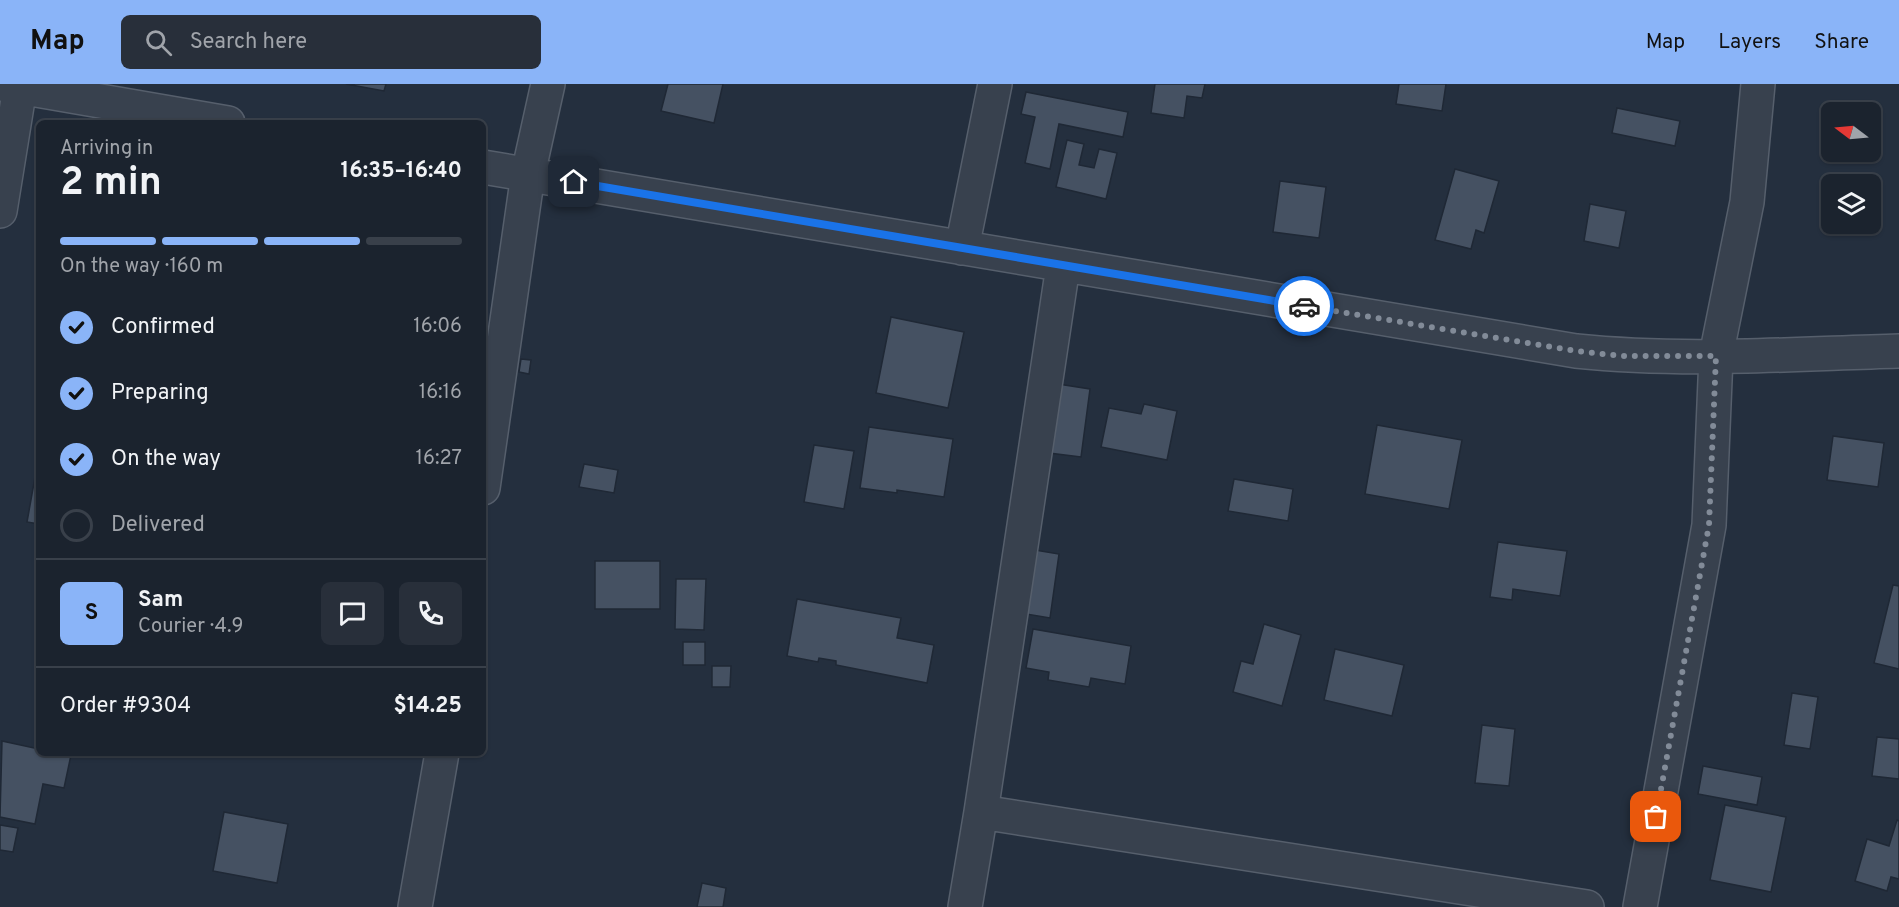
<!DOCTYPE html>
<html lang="en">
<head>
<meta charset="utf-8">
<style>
	:root { --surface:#1b232e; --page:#282f3a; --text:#f1f3f6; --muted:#a0a4aa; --line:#39404a; --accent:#8ab4f8 }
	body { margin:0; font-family:Overpass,sans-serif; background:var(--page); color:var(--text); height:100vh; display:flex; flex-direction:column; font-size:22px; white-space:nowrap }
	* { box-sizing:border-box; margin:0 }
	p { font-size:20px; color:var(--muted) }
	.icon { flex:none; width:33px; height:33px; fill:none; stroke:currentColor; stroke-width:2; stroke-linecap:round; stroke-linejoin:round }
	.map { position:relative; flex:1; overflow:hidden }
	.side { position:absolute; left:36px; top:36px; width:450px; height:636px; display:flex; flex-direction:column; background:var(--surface); border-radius:9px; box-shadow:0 2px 4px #0004,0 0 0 2px var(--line) }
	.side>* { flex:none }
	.needle { width:39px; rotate:286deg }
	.fabs { position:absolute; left:1821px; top:18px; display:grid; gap:12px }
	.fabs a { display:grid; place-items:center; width:60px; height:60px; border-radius:9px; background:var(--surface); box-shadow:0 2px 4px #0004,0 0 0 2px var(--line); font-size:30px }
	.pin { position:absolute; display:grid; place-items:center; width:51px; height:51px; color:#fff; margin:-26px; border-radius:12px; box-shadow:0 3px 9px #0006 }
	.courier { position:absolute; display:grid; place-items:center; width:60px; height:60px; margin:-30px; border:4px solid #1a73e8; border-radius:50%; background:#fff; color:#222; box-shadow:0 2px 8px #0007 }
	.headline em { font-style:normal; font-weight:700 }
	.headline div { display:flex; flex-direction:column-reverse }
	.headline { display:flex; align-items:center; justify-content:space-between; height:102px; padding:0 24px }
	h1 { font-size:39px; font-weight:700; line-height:45px }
	.bar { display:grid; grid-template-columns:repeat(4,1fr); gap:9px 6px; align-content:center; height:72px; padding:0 24px }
	.bar i { height:8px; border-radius:4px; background:var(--line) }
	.bar .active { background:var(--accent) }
	.bar p { grid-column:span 4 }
	.line { display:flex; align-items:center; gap:15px; padding:0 24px; border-top:2px solid var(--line) }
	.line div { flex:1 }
	.round { display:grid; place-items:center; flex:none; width:63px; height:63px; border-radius:9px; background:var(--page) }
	ol { padding:0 24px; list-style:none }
	li { display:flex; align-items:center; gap:18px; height:66px }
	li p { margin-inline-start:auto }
	li .icon { padding:6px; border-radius:50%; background:var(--accent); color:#111; stroke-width:4 }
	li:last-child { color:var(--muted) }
	li i { width:33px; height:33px; border:3px solid var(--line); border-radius:50% }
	header { display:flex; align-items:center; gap:36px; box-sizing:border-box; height:84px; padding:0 30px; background:var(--accent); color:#111 }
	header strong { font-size:28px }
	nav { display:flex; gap:33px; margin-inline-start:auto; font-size:21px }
	.search { width:420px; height:54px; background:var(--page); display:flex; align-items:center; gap:15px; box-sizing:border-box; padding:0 21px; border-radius:9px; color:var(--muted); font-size:22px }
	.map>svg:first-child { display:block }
	.building { fill:#455162; stroke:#1f2835; stroke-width:1.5 }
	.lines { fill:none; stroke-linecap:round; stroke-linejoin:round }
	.minor-casing { stroke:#565f6c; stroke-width:36 }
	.minor { stroke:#38414e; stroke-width:33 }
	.done { stroke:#828b98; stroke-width:6; stroke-dasharray:0 10.8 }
	.route { stroke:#1a73e8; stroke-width:8 }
</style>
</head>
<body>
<header>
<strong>Map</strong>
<div class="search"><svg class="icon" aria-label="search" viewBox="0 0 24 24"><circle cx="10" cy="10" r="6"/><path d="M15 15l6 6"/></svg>Search here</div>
<nav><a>Map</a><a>Layers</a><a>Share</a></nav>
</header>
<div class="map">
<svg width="1899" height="823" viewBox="0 0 1899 823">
	<rect width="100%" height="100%" fill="#242f3e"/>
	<!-- building -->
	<path class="building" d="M346,0H386L384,7Z
		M668,0H723L714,39L661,27Z
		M1155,0H1205L1202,14L1187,12L1184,34L1151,29Z
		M1399,0H1446L1442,27L1396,20Z
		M1026,8L1128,28L1123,53L1059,40L1050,85L1025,79L1035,33L1021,30Z
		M1617,24L1680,37L1675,62L1612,49Z
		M1870,33H1878L1877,73L1838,72V68H1870Z
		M1067,56L1084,60L1079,81L1094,84L1099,65L1117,69L1106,115L1056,103Z
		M1455,85L1499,97L1484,149L1476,146L1471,165L1435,156Z
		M1280,97L1326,103L1319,154L1273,148Z
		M1590,120L1626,127L1619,164L1584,157Z
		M891,233L964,248L948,324L876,309Z
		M521,275L531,276L529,290L519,288Z
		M1058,300L1090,305L1081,373L1049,369Z
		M1144,320L1177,327L1167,376L1101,363L1109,324L1141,330Z
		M1377,341L1462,356L1449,425L1365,410Z
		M869,343L953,355L944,413L897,406V409L860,404Z
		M1833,352L1884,359L1878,403L1827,396Z
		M814,361L854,367L844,425L804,418Z
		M39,371V440L27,438Z
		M584,380L618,386L614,409L579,403Z
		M1234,395L1293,405L1288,437L1228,427Z
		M1498,458L1567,467L1560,512L1513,505L1512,516L1490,513Z
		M1035,466L1059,470L1050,534L1026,530Z
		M595,477H660V525H595Z
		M676,495H706L704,546L675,545Z
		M1893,501L1899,502V585L1874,579Z
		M797,515L901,534L897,554L934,561L927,599L836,581V577L819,574L818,578L787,572Z
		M1264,540L1301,551L1282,622L1233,608L1241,577L1253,580Z
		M1033,545L1131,562L1125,600L1091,594L1089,603L1048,596L1049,588L1026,584Z
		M683,558H705V581H683Z
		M1335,565L1404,581L1392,632L1324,616Z
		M712,582H731L730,603H712Z
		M1792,609L1818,613L1810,665L1784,661Z
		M1482,641L1515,645L1509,702L1475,699Z
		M1877,653L1899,655V695L1872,692Z
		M2,657L39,665V669H59L71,671L64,704L43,700L35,740L0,733Z
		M1703,682L1762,693L1757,721L1698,710Z
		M1725,721L1786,733L1771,808L1710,796Z
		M224,728L288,740L277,799L213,787Z
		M1897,736L1899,737V795L1891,793L1887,807L1855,797L1867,755L1889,762Z
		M0,741L18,744L13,768L0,766Z
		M702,799L726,804L723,823H697Z"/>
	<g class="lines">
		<defs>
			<path id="minor" d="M2,0L228,39
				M483,83L1576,267C1683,278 1792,270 1899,267
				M0,127L20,3
				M962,164L995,0
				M483,404L528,90L548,0
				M981,728L1587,823
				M415,823L442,669
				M965,823L981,728L1063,182
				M1640,823L1709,441L1716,272L1747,118L1758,0"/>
		</defs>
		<!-- minor casing -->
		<use href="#minor" class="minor-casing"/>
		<!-- minor -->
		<use href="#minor" class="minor"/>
	</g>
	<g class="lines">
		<!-- done -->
		<path class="done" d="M1304,222L1576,267L1622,272H1716L1709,441L1656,733"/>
		<!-- route -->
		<path class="route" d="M574,98L1304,222"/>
	</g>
</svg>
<div class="fabs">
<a><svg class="needle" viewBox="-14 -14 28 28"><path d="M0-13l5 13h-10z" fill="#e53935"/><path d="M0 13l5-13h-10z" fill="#a0a4aa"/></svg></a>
<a><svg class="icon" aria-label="layers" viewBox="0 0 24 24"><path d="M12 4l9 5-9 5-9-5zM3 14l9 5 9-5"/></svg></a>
</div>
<div class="pin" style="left:1656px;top:733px;background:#ea580c"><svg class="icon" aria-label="bag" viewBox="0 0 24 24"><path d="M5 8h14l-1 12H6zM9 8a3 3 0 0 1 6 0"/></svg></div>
<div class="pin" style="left:574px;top:98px;background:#1f2937"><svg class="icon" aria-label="home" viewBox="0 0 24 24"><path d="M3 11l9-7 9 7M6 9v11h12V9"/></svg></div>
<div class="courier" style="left:1304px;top:222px"><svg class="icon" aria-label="car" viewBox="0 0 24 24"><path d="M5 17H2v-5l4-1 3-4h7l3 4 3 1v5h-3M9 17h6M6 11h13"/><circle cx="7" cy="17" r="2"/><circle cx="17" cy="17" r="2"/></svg></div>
<section class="side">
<div class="headline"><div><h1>2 min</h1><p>Arriving in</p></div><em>16:35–16:40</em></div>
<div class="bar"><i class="active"></i><i class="active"></i><i class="active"></i><i></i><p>On the way · 160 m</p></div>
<ol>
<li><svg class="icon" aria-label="check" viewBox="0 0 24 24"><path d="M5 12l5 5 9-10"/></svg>Confirmed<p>16:06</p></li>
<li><svg class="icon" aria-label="check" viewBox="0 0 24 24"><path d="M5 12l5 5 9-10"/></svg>Preparing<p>16:16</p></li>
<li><svg class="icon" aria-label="check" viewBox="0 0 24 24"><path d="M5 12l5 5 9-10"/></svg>On the way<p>16:27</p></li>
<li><i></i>Delivered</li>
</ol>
<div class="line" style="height:108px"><b class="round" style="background:var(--accent);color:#111">S</b><div><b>Sam</b><p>Courier · 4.9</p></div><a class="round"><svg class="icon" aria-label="chat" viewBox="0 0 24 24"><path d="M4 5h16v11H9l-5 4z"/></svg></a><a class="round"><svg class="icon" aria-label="phone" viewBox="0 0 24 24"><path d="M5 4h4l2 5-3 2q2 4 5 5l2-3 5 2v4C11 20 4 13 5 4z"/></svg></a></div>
<div class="line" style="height:78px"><div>Order #9304</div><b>$14.25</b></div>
</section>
</div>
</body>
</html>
